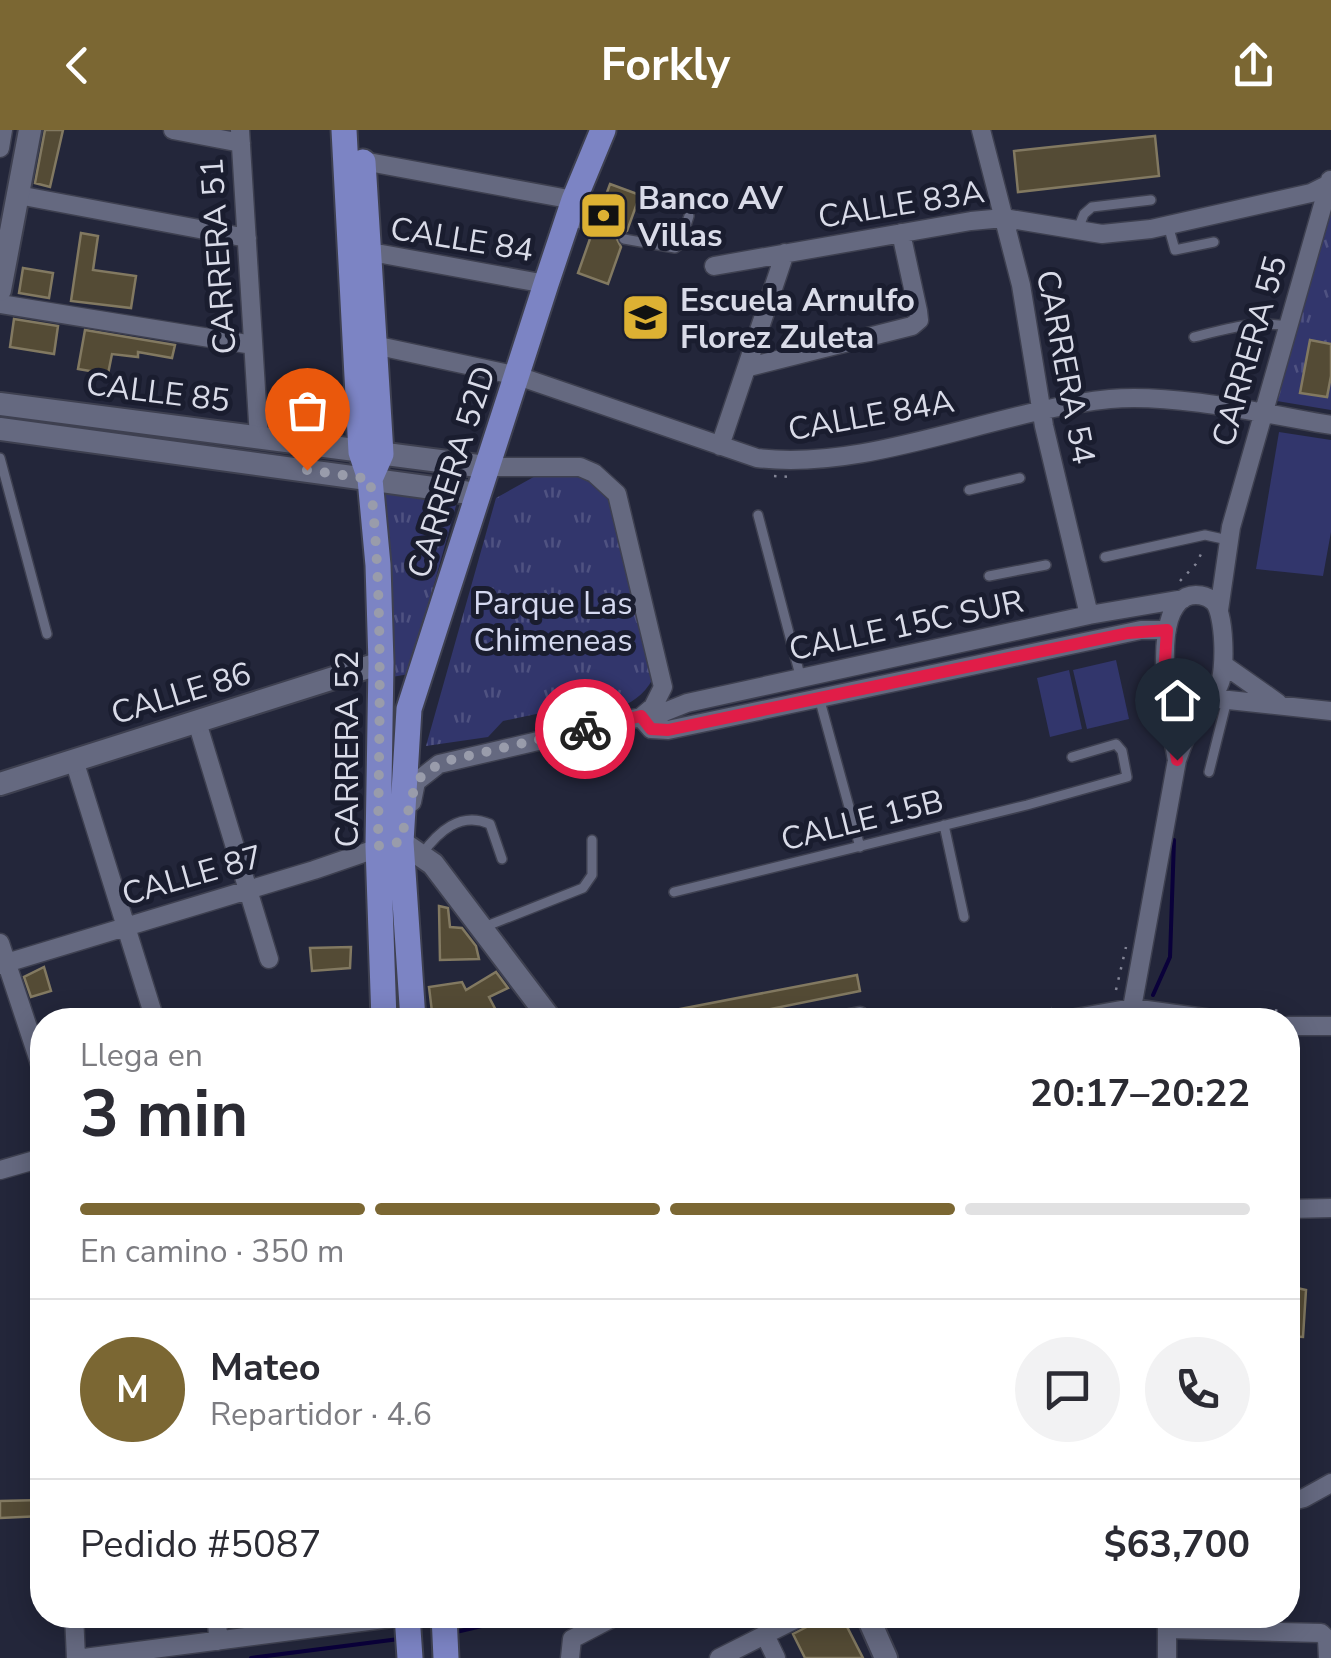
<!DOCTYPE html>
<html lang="es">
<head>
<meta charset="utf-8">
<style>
	:root { --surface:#fff; --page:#f2f2f3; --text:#2b2b33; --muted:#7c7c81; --line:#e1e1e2; --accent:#7b6733 }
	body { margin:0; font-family:"Nunito Sans",sans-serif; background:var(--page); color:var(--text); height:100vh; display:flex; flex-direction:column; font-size:38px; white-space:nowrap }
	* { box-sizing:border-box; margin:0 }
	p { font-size:32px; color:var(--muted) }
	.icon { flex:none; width:55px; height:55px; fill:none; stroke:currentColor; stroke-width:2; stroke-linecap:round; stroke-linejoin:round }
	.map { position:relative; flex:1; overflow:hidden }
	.sheet { position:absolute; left:30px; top:878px; width:1270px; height:620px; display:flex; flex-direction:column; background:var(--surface); border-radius:40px; box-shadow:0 5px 25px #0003 }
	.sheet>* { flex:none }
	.pin { position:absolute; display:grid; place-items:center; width:85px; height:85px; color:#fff; margin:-102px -42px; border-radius:50% 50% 50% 0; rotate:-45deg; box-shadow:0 0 10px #0007 }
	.pin .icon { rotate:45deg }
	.courier { position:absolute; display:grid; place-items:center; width:100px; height:100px; margin:-50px; border:8px solid #e11d48; border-radius:50%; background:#fff; color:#222; box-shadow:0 2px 12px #0007 }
	.overview em { font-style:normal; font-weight:700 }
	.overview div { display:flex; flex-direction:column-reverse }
	.overview { display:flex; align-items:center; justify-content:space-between; height:170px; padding:0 50px }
	h1 { font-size:65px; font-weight:700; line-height:75px }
	.bar { display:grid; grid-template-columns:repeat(4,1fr); gap:15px 10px; align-content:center; height:120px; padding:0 50px }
	.bar i { height:12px; border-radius:8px; background:var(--line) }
	.bar .active { background:var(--accent) }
	.bar p { grid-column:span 4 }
	.line { display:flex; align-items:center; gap:25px; padding:0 50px; border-top:2px solid var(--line) }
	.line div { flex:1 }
	.round { display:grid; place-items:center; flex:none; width:105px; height:105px; border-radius:52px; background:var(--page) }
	header { display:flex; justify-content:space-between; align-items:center; height:130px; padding:0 50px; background:var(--accent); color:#fff; font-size:45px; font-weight:700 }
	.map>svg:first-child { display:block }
	.green { fill:#32366c }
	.park { fill:url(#park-tufts) }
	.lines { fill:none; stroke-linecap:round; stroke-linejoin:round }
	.stream { stroke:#0a013a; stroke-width:4 }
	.building { fill:#544b35; stroke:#827961; stroke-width:2.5 }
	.lane-casing { stroke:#3e4050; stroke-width:12 }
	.street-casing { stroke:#3e4050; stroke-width:21 }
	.secondary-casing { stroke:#3e4050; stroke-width:26 }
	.primary-casing { stroke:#3e4050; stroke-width:29 }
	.path { stroke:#838596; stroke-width:2.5; stroke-dasharray:2.5 8; stroke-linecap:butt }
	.lane { stroke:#656980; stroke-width:9 }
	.street { stroke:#656980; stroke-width:18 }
	.secondary { stroke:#656980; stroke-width:22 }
	.primary { stroke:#7c84c4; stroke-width:25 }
	.done { stroke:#999cab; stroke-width:10; stroke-dasharray:0 18 }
	.route { stroke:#e11d48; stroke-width:12 }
	.labels { text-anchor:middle; stroke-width:10; stroke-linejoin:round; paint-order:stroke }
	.poi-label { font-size:32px; font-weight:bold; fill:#d9dbe8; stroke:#1a1d2f; text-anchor:start }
	.street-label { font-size:32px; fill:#d9dbe8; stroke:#1a1d2f }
	.park-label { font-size:32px; fill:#d5d9f0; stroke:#1a1d2f }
</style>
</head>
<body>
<header><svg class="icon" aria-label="back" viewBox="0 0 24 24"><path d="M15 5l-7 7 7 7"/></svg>Forkly<svg class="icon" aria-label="share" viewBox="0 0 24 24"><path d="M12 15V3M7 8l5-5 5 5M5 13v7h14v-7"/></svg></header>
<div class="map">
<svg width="1331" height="1528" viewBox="0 0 1331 1528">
	<defs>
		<pattern id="park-tufts" width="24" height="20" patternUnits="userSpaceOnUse" patternTransform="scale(2.5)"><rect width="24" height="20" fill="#32366c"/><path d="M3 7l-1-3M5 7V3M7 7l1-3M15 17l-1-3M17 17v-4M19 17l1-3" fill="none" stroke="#4f5281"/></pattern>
	</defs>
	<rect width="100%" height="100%" fill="#23263a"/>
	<!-- green -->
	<path class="green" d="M1279,302L1331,310V402L1323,446L1256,439Z
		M1116,530L1129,589L1087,599L1073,540Z
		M1069,540L1082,599L1050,607L1037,548Z"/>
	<!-- park -->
	<path class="park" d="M1331,68V280L1271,270Z
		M548,339L585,343L613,370L656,542C640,581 606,580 569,589L555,580L503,591L488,607L426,616L496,368Z
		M385,355L459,365L409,544L392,547Z"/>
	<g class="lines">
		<!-- stream -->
		<path class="stream" d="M1153,865L1170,827L1174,710
			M456,1502L529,1485
			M251,1528L399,1509"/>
	</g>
	<!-- building -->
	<path class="building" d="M45,0H63L50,57L35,53Z
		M1155,6L1159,46L1018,62L1014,21Z
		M610,54L640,65L627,101L616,107L621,117L608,154L578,143L591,106L601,101L602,95L597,90Z
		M81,103L98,106L93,140L136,146L131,178L71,171Z
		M23,138L53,143L49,168L19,163Z
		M14,189L58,196L54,224L10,217Z
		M85,200L175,215L172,228L138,222V227L112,224L108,244L78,239Z
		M1310,210L1331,214V246L1327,267L1300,263Z
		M439,776L448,778L450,797L462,798L476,816L479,829L440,830Z
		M351,817L350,838L312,841L310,818Z
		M44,837L51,861L31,867L24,847Z
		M496,842L508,858L489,867L501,890H464V881L443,890H433L429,857L462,852L466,860Z
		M857,845L860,861L716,890H654V884Z
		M1288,1156L1306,1160L1303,1207L1288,1206Z
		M42,1370V1386L0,1388V1371Z
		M830,1485H841L863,1528H805L793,1504Z"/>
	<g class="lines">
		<defs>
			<path id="lane" d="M570,91L594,98
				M1168,95L1175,120L1214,112
				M1078,99L1084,84L1092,77L1151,70
				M624,109L675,118L680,114L689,86
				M1194,207C1226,199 1255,190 1288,196
				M0,328L47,504
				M969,360L1020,348
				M758,385L801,549
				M1105,427L1205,405L1228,410
				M989,446L1046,435
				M820,571L860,717
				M1209,642L1227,570
				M944,695L964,787
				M422,724C438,702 460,681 490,694L502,729
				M674,762L1027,675L1127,647L1122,621L1116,614L1072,627
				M484,797L583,758L592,745V710"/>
			<path id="street" d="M173,0L241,13
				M240,0L259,308
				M981,0L1021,155L1044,296L1089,485
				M0,18L3,0
				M363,31L574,70
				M18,65L247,108
				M369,125L382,124L546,154
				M714,136L971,91L1004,88L1102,104L1151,99L1311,63L1331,53
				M0,174L253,215
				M374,215L518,246L757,328C868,342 997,280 1110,269C1173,263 1267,284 1331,295
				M749,237L912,196L919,190L918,181L901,103
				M720,316L785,123
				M1219,480L1231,397L1330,50
				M1224,535L1278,573
				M1170,566L1188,573L1204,572C1211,568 1216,563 1219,555C1226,541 1225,484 1214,472C1207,465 1195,463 1186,467C1149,485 1171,597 1177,630
				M1210,568L1331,581
				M644,591L651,599L668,600L1141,500H1167
				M197,592L269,829
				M651,599L662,583L687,573L1089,485L1183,469
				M74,630L155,890
				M412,672L416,652L439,634L641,587L653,577L663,557L617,364L594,343L580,337H486
				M0,813L42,940
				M0,835L314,740L387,715
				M840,890L860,886
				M1065,890L1132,878L1219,890
				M1125,890L1132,878L1177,630L1188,600L1204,572
				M1288,896H1331
				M0,1040L42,1028
				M1288,1079L1331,1078
				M1288,1372L1304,1368L1331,1353
				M74,1485L76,1528
				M217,1485L218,1511
				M1169,1499L1321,1503L1327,1509L1328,1528
				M765,1505L776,1528
				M84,1528L407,1486
				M570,1528L572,1509L618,1485
				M719,1528L804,1485
				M1167,1528V1485"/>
			<path id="secondary" d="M0,160L30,0
				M0,274L486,337
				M0,299L477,364
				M0,654L381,533
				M401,712L433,734L551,890
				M867,1485L886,1528"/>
			<path id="primary" d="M344,0L361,322L370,349L378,435L381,533L378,716L384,890
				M363,32L381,324L370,349
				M413,890L401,712L409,579L546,154L574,70L603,0
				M407,1485L410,1528
				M444,1485L446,1528"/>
		</defs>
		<!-- lane casing -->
		<use href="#lane" class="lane-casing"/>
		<!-- street casing -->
		<use href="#street" class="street-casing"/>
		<!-- secondary casing -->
		<use href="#secondary" class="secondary-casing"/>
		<!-- primary casing -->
		<use href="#primary" class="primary-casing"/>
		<!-- path -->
		<path class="path" d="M774,346L791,347
			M1180,451L1196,434L1204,418
			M1116,860L1126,817
			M1233,883L1285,880
			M990,890L1052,878"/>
		<!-- lane -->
		<use href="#lane" class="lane"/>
		<!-- street -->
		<use href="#street" class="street"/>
		<!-- secondary -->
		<use href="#secondary" class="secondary"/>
		<!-- primary -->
		<use href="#primary" class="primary"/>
	</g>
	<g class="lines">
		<!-- done -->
		<path class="done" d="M307,340L370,349C384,471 379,593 378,716L400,712L416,652L428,640L450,630L585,599"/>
		<!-- route -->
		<path class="route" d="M585,599L641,586L651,599L668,600L1128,503L1167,500L1164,546L1177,630"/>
	</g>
	<!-- icons -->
	<defs>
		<symbol id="bank-square" viewBox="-11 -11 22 22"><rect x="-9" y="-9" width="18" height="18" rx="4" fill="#ddb133" stroke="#1a1d2f"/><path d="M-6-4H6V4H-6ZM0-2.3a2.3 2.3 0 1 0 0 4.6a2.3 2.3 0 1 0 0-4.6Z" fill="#111"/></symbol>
		<symbol id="school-square" viewBox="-11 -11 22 22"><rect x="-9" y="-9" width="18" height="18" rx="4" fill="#ddb133" stroke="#1a1d2f"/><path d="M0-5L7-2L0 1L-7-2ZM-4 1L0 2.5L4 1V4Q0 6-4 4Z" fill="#111"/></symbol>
	</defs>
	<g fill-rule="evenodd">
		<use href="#bank-square" x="576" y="58" width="55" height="55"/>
		<use href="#school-square" x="618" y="160" width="55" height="55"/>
	</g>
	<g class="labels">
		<!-- poi labels -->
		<g class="poi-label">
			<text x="638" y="79">Banco AV<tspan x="638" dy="37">Villas</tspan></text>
			<text x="680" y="181">Escuela Arnulfo<tspan x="680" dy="37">Florez Zuleta</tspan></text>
		</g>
		<!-- street labels -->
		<g class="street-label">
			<text transform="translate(901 74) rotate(-9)" y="11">CALLE 83A</text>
			<text transform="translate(462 109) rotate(9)" y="11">CALLE 84</text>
			<text transform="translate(218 126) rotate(-94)" y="11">CARRERA 51</text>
			<text transform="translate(1249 221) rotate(-74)" y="11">CARRERA 55</text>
			<text transform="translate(1066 237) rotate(79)" y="11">CARRERA 54</text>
			<text transform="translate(158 262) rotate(7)" y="11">CALLE 85</text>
			<text transform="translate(871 285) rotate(-10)" y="11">CALLE 84A</text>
			<text transform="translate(451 342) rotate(-72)" y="11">CARRERA 52D</text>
			<text transform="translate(906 495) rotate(-12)" y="11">CALLE 15C SUR</text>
			<text transform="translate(181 563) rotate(-17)" y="11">CALLE 86</text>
			<text transform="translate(347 619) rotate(-90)" y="11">CARRERA 52</text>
			<text transform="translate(862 690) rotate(-14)" y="11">CALLE 15B</text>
			<text transform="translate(192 745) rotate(-16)" y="11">CALLE 87</text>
		</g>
		<!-- park labels -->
		<g class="park-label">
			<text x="553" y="484">Parque Las<tspan x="553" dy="37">Chimeneas</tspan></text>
		</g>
	</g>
</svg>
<div class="pin" style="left:307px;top:340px;background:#ea580c"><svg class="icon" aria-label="bag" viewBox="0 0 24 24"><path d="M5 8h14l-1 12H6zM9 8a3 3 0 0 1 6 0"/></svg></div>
<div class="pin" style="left:1177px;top:630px;background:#1f2937"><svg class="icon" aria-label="home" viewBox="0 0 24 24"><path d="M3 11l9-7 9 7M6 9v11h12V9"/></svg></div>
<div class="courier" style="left:585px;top:599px"><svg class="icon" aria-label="bike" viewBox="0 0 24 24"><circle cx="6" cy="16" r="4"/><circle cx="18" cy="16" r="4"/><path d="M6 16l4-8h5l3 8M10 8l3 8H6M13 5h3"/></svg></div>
<section class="sheet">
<div class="overview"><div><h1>3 min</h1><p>Llega en</p></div><em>20:17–20:22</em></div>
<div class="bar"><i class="active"></i><i class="active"></i><i class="active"></i><i></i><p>En camino · 350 m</p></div>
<div class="line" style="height:180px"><b class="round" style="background:var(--accent);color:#fff">M</b><div><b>Mateo</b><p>Repartidor · 4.6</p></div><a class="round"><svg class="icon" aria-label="chat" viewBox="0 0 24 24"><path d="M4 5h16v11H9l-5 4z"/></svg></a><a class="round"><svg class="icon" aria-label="phone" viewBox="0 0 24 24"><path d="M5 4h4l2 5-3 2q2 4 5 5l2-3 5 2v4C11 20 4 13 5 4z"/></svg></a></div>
<div class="line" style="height:130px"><div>Pedido #5087</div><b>$63,700</b></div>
</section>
</div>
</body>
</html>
